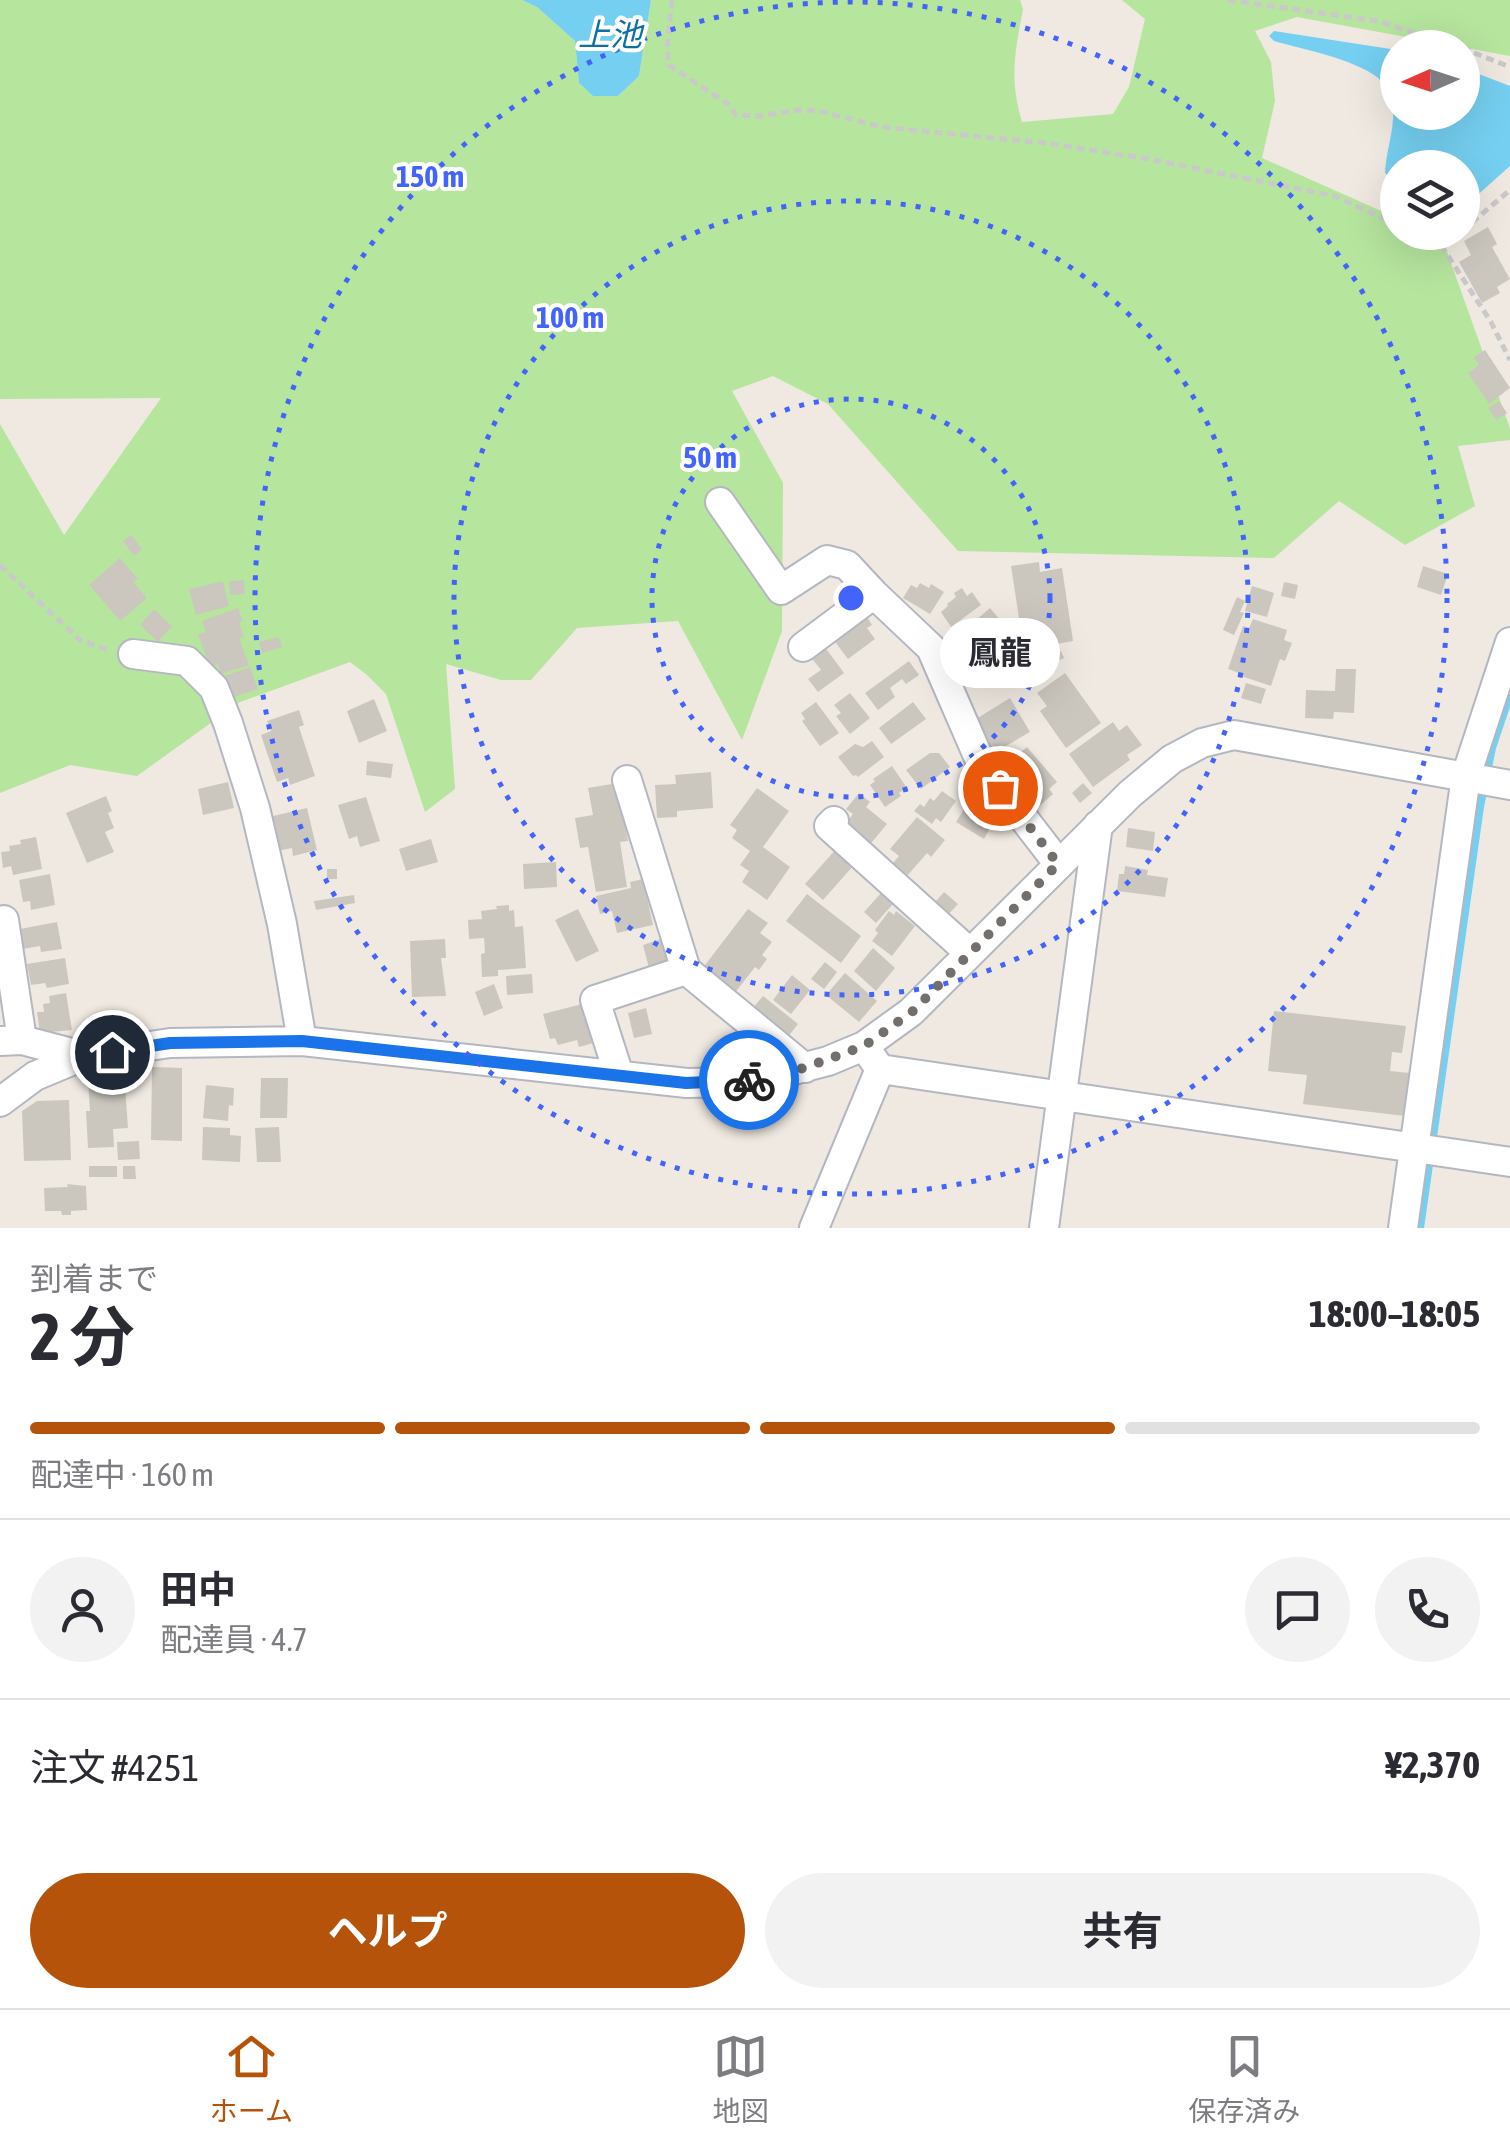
<!DOCTYPE html>
<html lang="ja">
<head>
<meta charset="utf-8">
<style>
	:root { --surface:#fff; --page:#f2f2f3; --text:#2b2b33; --muted:#7c7c81; --line:#e1e1e2; --accent:#b45309 }
	body { margin:0; font-family:"Asap Condensed","Noto Sans JP",sans-serif; background:var(--page); color:var(--text); height:100vh; display:flex; flex-direction:column; font-size:38px; white-space:nowrap }
	* { box-sizing:border-box; margin:0 }
	p { font-size:32px; color:var(--muted) }
	.icon { flex:none; width:55px; height:55px; fill:none; stroke:currentColor; stroke-width:2; stroke-linecap:round; stroke-linejoin:round }
	.map { position:relative; height:1228px; overflow:hidden }
	.drawer { display:flex; flex-direction:column; background:var(--surface); flex:1 }
	.drawer>* { flex:none }
	.needle { width:65px; rotate:267deg }
	.controls { position:absolute; left:1380px; top:30px; display:grid; gap:20px }
	.controls a { display:grid; place-items:center; width:100px; height:100px; border-radius:50%; background:var(--surface); box-shadow:0 10px 40px #0002; font-size:50px }
	.pin { position:absolute; display:grid; place-items:center; width:85px; height:85px; color:#fff; margin:-42px; border:5px solid #fff; border-radius:50%; box-shadow:0 2px 10px #0007 }
	.courier { position:absolute; display:grid; place-items:center; width:100px; height:100px; margin:-50px; border:8px solid #1a73e8; border-radius:50%; background:#fff; color:#222; box-shadow:0 2px 12px #0007 }
	.bubble { position:absolute; height:70px; border-radius:35px; background:var(--surface); box-shadow:0 10px 40px #0002; font-size:32px; font-weight:700; line-height:70px; text-align:center }
	.summary em { font-style:normal; font-weight:700 }
	.summary div { display:flex; flex-direction:column-reverse }
	.summary { display:flex; align-items:center; justify-content:space-between; height:170px; padding:0 30px }
	h1 { font-size:65px; font-weight:700; line-height:75px }
	.bar { display:grid; grid-template-columns:repeat(4,1fr); gap:15px 10px; align-content:center; height:120px; padding:0 30px }
	.bar i { height:12px; border-radius:8px; background:var(--line) }
	.bar .current { background:var(--accent) }
	.bar p { grid-column:span 4 }
	.line { display:flex; align-items:center; gap:25px; padding:0 30px; border-top:2px solid var(--line) }
	.line div { flex:1 }
	.round { display:grid; place-items:center; flex:none; width:105px; height:105px; border-radius:52px; background:var(--page) }
	.button { display:flex; gap:20px; margin-top:auto; padding:20px 30px }
	.button a { flex:1; height:115px; border-radius:60px; background:var(--accent); color:#fff; font-size:40px; font-weight:700; line-height:115px; text-align:center }
	.button a+a { background:var(--page); color:var(--text) }
	.menu { display:flex; justify-content:space-around; align-items:center; height:140px; border-top:2px solid var(--line); background:var(--surface); font-size:28px; color:var(--muted) }
	.menu a { display:grid; justify-items:center; gap:5px }
	.menu .current { color:var(--accent) }
	.map>svg:first-child { display:block }
	.green { fill:#b6e59e }
	.water { fill:#75cff0 }
	.lines { fill:none; stroke-linecap:round; stroke-linejoin:round }
	.stream { stroke:#75cff0; stroke-width:8 }
	.building { fill:#cbc7bf }
	.minor-casing { stroke:#b4b7c1; stroke-width:32 }
	.path { stroke:#c9c9c9; stroke-width:5; stroke-dasharray:8 5; stroke-linecap:butt }
	.minor { stroke:#fff; stroke-width:28 }
	.done { stroke:#726f6d; stroke-width:10; stroke-dasharray:0 18 }
	.route { stroke:#1a73e8; stroke-width:12 }
	.ring { fill:none; stroke:#4264fb; stroke-width:5; stroke-dasharray:5 10 }
	.labels { text-anchor:middle; stroke-width:8; stroke-linejoin:round; paint-order:stroke }
	.water-label { font-size:32px; font-style:italic; fill:#0d6fa3; stroke:#fff }
	.centre { fill:#4264fb; stroke:#fff; stroke-width:5 }
	.ring-label { font-size:30px; text-anchor:middle; font-weight:bold; fill:#4264fb; stroke:#fff; stroke-width:8; stroke-linejoin:round; paint-order:stroke }
</style>
</head>
<body>
<div class="map">
<svg width="1510" height="1228" viewBox="0 0 1510 1228">
	<rect width="100%" height="100%" fill="#efe9e1"/>
	<!-- green -->
	<path class="green" d="M0,0H522L537,7L575,41L579,83L593,96H618L639,76L651,0H1020L1023,9C1015,52 1009,79 1022,122L1113,114L1129,87L1145,19L1122,0H1510V56L1297,17L1255,31L1271,62L1275,101L1262,158L1397,218L1398,232L1430,233L1442,238L1510,428V440L1458,446L1475,506L1405,545L1339,501L1274,558L958,551L828,404L773,376L732,391L783,483L782,631L742,740L678,621L577,628L531,680H501L446,664L455,789L425,812L386,694L367,675L350,662L240,702L137,776L70,765L0,793V424L64,535L161,398L0,399Z"/>
	<!-- water -->
	<path class="water" d="M522,0H651L639,76L618,96H593L579,83L575,41L537,7Z
		M1274,31L1397,50L1398,112H1462L1463,68L1510,86V166L1463,208L1462,168H1398L1397,183L1385,173C1386,153 1392,137 1393,119C1394,105 1388,86 1377,77C1351,58 1305,50 1274,41L1269,36Z"/>
	<g class="lines">
		<!-- stream -->
		<path class="stream" d="M1420,1228L1480,807L1492,748L1510,694"/>
	</g>
	<!-- building -->
	<path class="building" d="M1488,227L1497,244L1492,247L1510,279L1497,287L1500,293L1482,303L1459,262L1471,255L1464,241Z
		M1485,350L1510,388L1489,404L1468,373L1479,365L1474,357Z
		M1499,401L1507,413L1496,420L1488,408Z
		M131,535L142,549L134,556L123,541Z
		M120,558L138,579L133,582L147,598L120,621L89,585Z
		M1039,562L1040,572L1062,568L1073,641L1040,647L1038,635L1022,638L1011,566Z
		M1423,566L1448,574L1441,595L1417,587Z
		M244,580L245,594L230,595L229,581Z
		M223,581L229,606L196,615L189,589Z
		M1284,582L1298,585L1295,599L1281,596Z
		M920,583L929,588L931,584L944,592L930,614L903,598L911,585L917,588Z
		M1252,586L1274,593L1267,617L1245,611Z
		M962,588L967,596L972,592L981,605L951,627L941,612L948,606L947,604L956,597L954,593Z
		M1237,597L1245,601L1240,612L1244,613L1234,635L1223,630Z
		M238,608L243,621L239,623L244,637L239,638L249,665L221,674L218,664L210,667L198,634L206,632L202,621Z
		M990,608L1001,621L965,651L955,638Z
		M154,609L172,626L158,642L140,625Z
		M866,615L872,625L867,628L875,639L848,659L833,639Z
		M1253,619L1287,630L1284,640L1292,643L1285,661L1280,659L1271,686L1241,676L1242,674L1228,669L1243,626L1249,628Z
		M279,637L282,647L262,653L259,642Z
		M1036,643L1043,659L1061,651L1064,658L1046,667L1048,672L1027,682L1012,647Z
		M824,646L844,673L818,692L808,679L821,670L810,656Z
		M909,661L919,675L906,684L902,679L890,688L895,697L878,710L865,693Z
		M250,667L258,689L231,698L224,676Z
		M1336,669H1356L1354,713L1334,712L1333,719L1305,718L1306,690L1335,691Z
		M1065,673L1101,723L1066,748L1040,711L1047,706L1037,693Z
		M1246,683L1266,689L1261,704L1241,698Z
		M850,693L870,718L850,734L836,716L841,713L834,705Z
		M1010,698L1030,732L992,754L984,740L987,738L976,719Z
		M374,699L387,731L359,743L347,711Z
		M816,702L839,733L820,746L802,721L805,719L801,713Z
		M913,702L926,719L891,744L879,728Z
		M299,710L304,725L299,727L315,776L290,785L288,778L277,782L261,735L271,731L267,721Z
		M1113,722L1119,731L1127,725L1142,745L1127,755L1130,760L1093,787L1069,754Z
		M872,741L884,757L858,777L856,775L853,776L838,757L855,744L863,747Z
		M1027,747L1057,782L1049,789L1053,794L1031,813L997,773Z
		M930,753H939L950,767L921,789L906,770Z
		M367,761L393,764L391,778L366,775Z
		M892,766L907,788L899,793L901,796L885,807L870,785L875,781L873,779Z
		M711,772L713,808L677,811V817L657,818L655,785L676,784L675,775Z
		M228,782L234,808L203,815L198,789Z
		M618,783L628,841L620,842L627,887L596,892L588,847L580,848L575,818L593,815L588,788Z
		M1083,783L1092,793L1080,803L1072,793Z
		M757,788L789,811L763,847L790,867L767,900L742,882L749,871L740,865L750,851L732,838L737,830L730,825Z
		M942,791L956,801L941,822L936,818L932,824L914,811L920,804L924,807L930,798L934,801Z
		M859,793L870,802L866,807L887,824L867,848L842,828L853,814L846,809Z
		M106,796L112,811L108,813L114,828L105,832L114,852L87,863L66,813Z
		M366,797L380,841L360,847L357,836L349,839L338,805Z
		M968,803L995,819L984,839L956,822Z
		M307,808L317,850L293,856L292,848L277,851L269,817Z
		M917,817L945,840L931,857L927,853L907,876L892,864L899,856L890,849Z
		M1128,828L1155,832L1153,851L1126,847Z
		M36,837L42,869L13,875L11,866L3,868L1,852L10,851L9,846L21,844L20,840Z
		M431,839L438,862L406,871L399,849Z
		M837,848L854,865L823,900L805,884Z
		M556,862L557,887L524,889L523,864Z
		M1125,866L1148,870L1147,875L1168,878L1165,897L1117,891L1119,874H1124Z
		M327,869H337V879H327Z
		M50,874L55,905L31,910L30,901L23,902L19,880Z
		M643,879L653,925L617,933L612,911L600,914L596,896L631,888L630,882Z
		M944,892L958,904L943,920L930,908Z
		M881,893L893,904L876,923L864,912Z
		M807,894L861,936L841,963L786,921Z
		M354,895L355,903L316,910L314,901Z
		M509,905V911L514,910L515,927L523,926L526,968L498,970V976L482,977L481,954L485,953L484,938L469,939L468,920L482,919L481,911L497,909L496,906Z
		M578,909L599,951L576,962L555,920Z
		M748,909L768,923L760,933L772,942L762,955L767,959L759,970L755,967L734,994L702,969Z
		M889,911L894,915L896,911L915,926L892,956L872,941L878,933L875,930Z
		M57,922L62,949L41,952L40,946L23,949L20,929Z
		M445,939L446,958H441L446,996L412,997L410,941Z
		M661,939L667,963L649,968L643,945Z
		M873,948L895,968L876,991L854,971Z
		M65,958L69,984L47,988L45,983L31,985L27,964Z
		M825,962L837,972L824,989L811,979Z
		M845,973L877,1001L859,1022L826,995Z
		M532,974L533,993L507,995L506,976Z
		M792,975L810,990L791,1014L773,1000Z
		M494,984L503,1008L484,1016L475,992Z
		M66,993L72,1030L40,1033L37,1012H44L43,1004L50,1003L49,996Z
		M763,996L798,1024L787,1038L752,1009Z
		M586,1003L597,1042L579,1047L577,1040L558,1045L555,1038L550,1039L543,1014Z
		M646,1008L652,1034L634,1038L628,1013Z
		M1274,1011L1406,1026L1402,1053L1392,1052L1390,1071L1410,1073L1405,1116L1303,1104L1307,1075L1268,1071Z
		M152,1067L182,1068V1141L151,1140Z
		M113,1078L114,1087L125,1086L128,1128L113,1129L114,1147L88,1148L86,1111H90L88,1080Z
		M261,1078H288L287,1118H260Z
		M206,1085L234,1088L233,1106L229,1105L228,1121L203,1118Z
		M69,1100L71,1160L24,1161L22,1111L37,1101Z
		M203,1127L230,1128V1135L241,1136L240,1162L202,1160Z
		M279,1127L281,1162H257L255,1128Z
		M139,1141L140,1159L118,1160L117,1142Z
		M89,1166H117V1177H89Z
		M123,1166H135L136,1179H123Z
		M67,1184L86,1186L87,1210L71,1211V1215H62L61,1211H45L44,1188L68,1187Z"/>
	<g class="lines">
		<defs>
			<path id="minor" d="M720,502L781,590L827,560L847,565L874,594L931,648L981,763L1058,863
				M803,647L874,594
				M133,654L187,661L214,688L228,723L255,808L282,924L302,1041
				M627,780L686,970L805,1068
				M834,821L829,826L970,953
				M4,920L22,1040
				M0,1041L22,1040L83,1056
				M864,1046L880,1069L1510,1162
				M619,1075L595,1000L686,970
				M0,1102L35,1076L83,1056L170,1043L302,1041L687,1083L735,1082L767,1077L828,1061L864,1046L911,1012L1130,794L1172,759L1202,743L1234,735L1510,785
				M814,1228L880,1069
				M1044,1228L1098,825
				M1403,1228L1466,776L1510,642"/>
		</defs>
		<!-- minor casing -->
		<use href="#minor" class="minor-casing"/>
		<!-- path -->
		<path class="path" d="M672,0L667,48L669,65L728,104L736,115L760,116L797,110L819,111L882,127L1045,143L1149,159L1334,196L1398,225
			M1228,0L1378,21L1462,48
			M1462,48L1510,67
			M1462,231L1510,190
			M1414,232L1441,245L1461,232
			M1441,245L1491,322L1510,360
			M0,565L80,640L111,651"/>
		<!-- minor -->
		<use href="#minor" class="minor"/>
	</g>
	<g class="lines">
		<!-- done -->
		<path class="done" d="M749,1080L804,1068L864,1046L912,1012L1058,864L1000,788"/>
		<!-- route -->
		<path class="route" d="M112,1052L170,1043L302,1041L686,1083L749,1080"/>
	</g>
	<!-- distance rings -->
	<g class="ring">
		<circle cx="851" cy="598" r="199"/>
		<circle cx="851" cy="598" r="397"/>
		<circle cx="851" cy="598" r="596"/>
	</g>
	<g class="labels">
		<!-- water labels -->
		<g class="water-label">
			<text x="610" y="46">上池</text>
		</g>
	</g>
	<circle cx="851" cy="598" r="15" class="centre"/>
	<g class="ring-label">
		<text x="430" y="187">150 m</text>
		<text x="570" y="328">100 m</text>
		<text x="710" y="468">50 m</text>
	</g>
</svg>
<div class="controls">
<a><svg class="needle" viewBox="-14 -14 28 28"><path d="M0-13l5 13h-10z" fill="#e53935"/><path d="M0 13l5-13h-10z" fill="#7c7c81"/></svg></a>
<a><svg class="icon" aria-label="layers" viewBox="0 0 24 24"><path d="M12 4l9 5-9 5-9-5zM3 14l9 5 9-5"/></svg></a>
</div>
<div class="pin" style="left:1000px;top:788px;background:#ea580c"><svg class="icon" aria-label="bag" viewBox="0 0 24 24"><path d="M5 8h14l-1 12H6zM9 8a3 3 0 0 1 6 0"/></svg></div>
<div class="pin" style="left:112px;top:1052px;background:#1f2937"><svg class="icon" aria-label="home" viewBox="0 0 24 24"><path d="M3 11l9-7 9 7M6 9v11h12V9"/></svg></div>
<div class="courier" style="left:749px;top:1080px"><svg class="icon" aria-label="bike" viewBox="0 0 24 24"><circle cx="6" cy="16" r="4"/><circle cx="18" cy="16" r="4"/><path d="M6 16l4-8h5l3 8M10 8l3 8H6M13 5h3"/></svg></div>
<div class="bubble" style="left:940px;top:618px;width:120px">鳳龍</div>
</div>
<section class="drawer">
<div class="summary"><div><h1>2 分</h1><p>到着まで</p></div><em>18:00–18:05</em></div>
<div class="bar"><i class="current"></i><i class="current"></i><i class="current"></i><i></i><p>配達中 · 160 m</p></div>
<div class="line" style="height:180px"><a class="round"><svg class="icon" aria-label="person" viewBox="0 0 24 24"><circle cx="12" cy="8" r="4"/><path d="M4 21q1-7 8-7t8 7"/></svg></a><div><b>田中</b><p>配達員 · 4.7</p></div><a class="round"><svg class="icon" aria-label="chat" viewBox="0 0 24 24"><path d="M4 5h16v11H9l-5 4z"/></svg></a><a class="round"><svg class="icon" aria-label="phone" viewBox="0 0 24 24"><path d="M5 4h4l2 5-3 2q2 4 5 5l2-3 5 2v4C11 20 4 13 5 4z"/></svg></a></div>
<div class="line" style="height:130px"><div>注文 #4251</div><b>¥2,370</b></div>
<div class="button"><a>ヘルプ</a><a>共有</a></div>
</section>
<nav class="menu">
<a class="current"><svg class="icon" aria-label="home" viewBox="0 0 24 24"><path d="M3 11l9-7 9 7M6 9v11h12V9"/></svg>ホーム</a>
<a><svg class="icon" aria-label="map" viewBox="0 0 24 24"><path d="M3 6l6-2 6 2 6-2v14l-6 2-6-2-6 2zM9 4v14M15 6v14"/></svg>地図</a>
<a><svg class="icon" aria-label="saved" viewBox="0 0 24 24"><path d="M7 4h10v16l-5-4-5 4z"/></svg>保存済み</a>
</nav>
</body>
</html>
